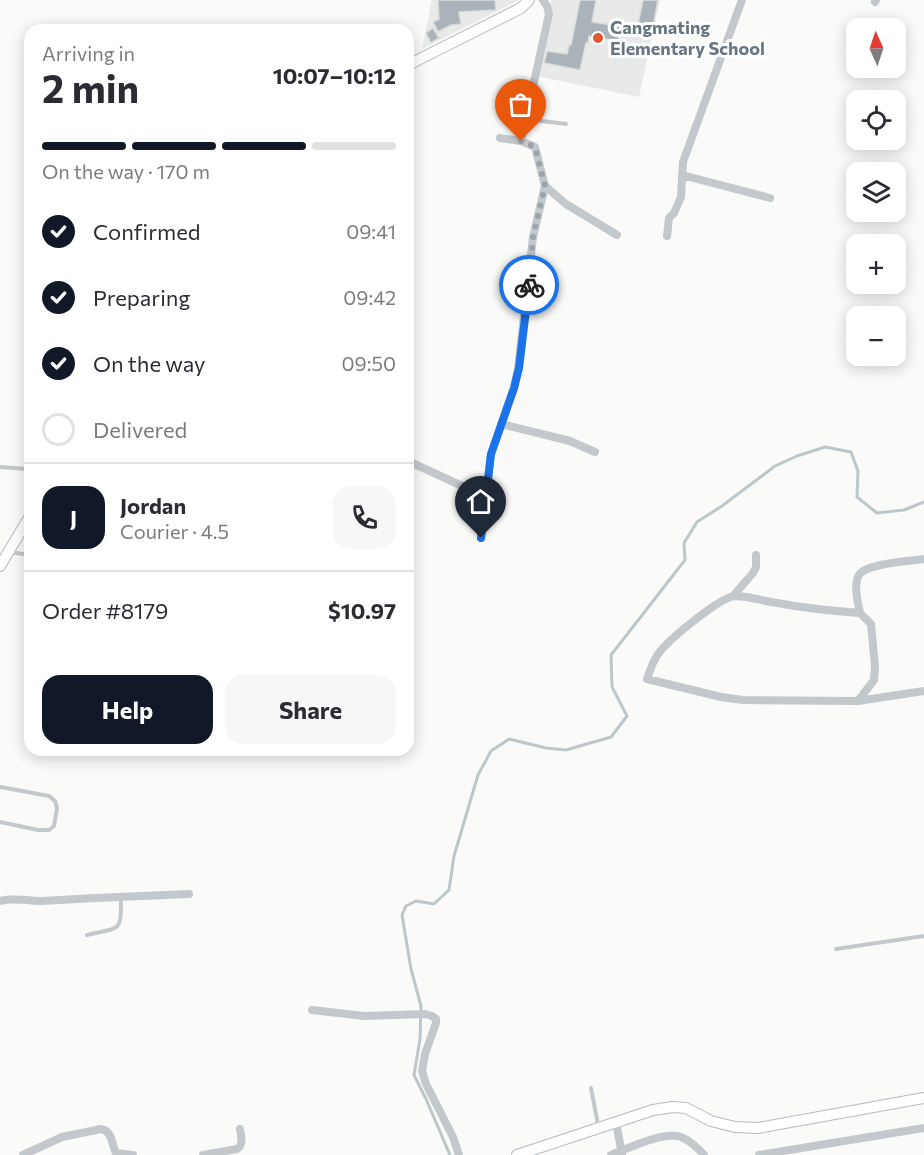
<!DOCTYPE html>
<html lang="en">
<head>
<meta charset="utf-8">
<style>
	:root { --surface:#fff; --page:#f7f7f7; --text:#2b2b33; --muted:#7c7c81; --line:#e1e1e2; --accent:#111827 }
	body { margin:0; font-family:Commissioner,sans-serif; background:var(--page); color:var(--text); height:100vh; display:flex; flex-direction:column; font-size:22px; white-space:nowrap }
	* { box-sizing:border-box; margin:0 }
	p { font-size:20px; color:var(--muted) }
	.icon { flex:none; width:33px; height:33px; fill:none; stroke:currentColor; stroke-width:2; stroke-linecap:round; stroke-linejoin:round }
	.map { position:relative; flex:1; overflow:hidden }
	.sheet { position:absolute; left:24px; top:24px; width:390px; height:732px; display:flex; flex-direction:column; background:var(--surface); border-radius:18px; box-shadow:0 3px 15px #0003 }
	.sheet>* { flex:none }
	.needle { width:39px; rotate:357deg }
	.tools { position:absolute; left:846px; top:18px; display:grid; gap:12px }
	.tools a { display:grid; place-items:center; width:60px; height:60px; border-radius:12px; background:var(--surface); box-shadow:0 3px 15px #0003; font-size:30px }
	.pin { position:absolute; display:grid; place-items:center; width:51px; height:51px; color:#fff; margin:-62px -26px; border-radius:50% 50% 50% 0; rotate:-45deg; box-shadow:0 0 6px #0007 }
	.pin .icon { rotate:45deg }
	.courier { position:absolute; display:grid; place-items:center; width:60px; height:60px; margin:-30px; border:4px solid #1a73e8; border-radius:50%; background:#fff; color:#222; box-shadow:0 2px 8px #0007 }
	.overview em { font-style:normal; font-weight:700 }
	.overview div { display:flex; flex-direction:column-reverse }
	.overview { display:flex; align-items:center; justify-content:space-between; height:102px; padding:0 18px }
	h1 { font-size:39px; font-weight:700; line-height:45px }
	.bar { display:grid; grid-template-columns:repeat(4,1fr); gap:9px 6px; align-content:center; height:72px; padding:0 18px }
	.bar i { height:8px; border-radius:4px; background:var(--line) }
	.bar .active { background:var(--accent) }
	.bar p { grid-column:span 4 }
	.line { display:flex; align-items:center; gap:15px; padding:0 18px; border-top:2px solid var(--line) }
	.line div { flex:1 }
	.round { display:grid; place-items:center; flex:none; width:63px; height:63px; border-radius:18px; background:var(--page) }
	ol { padding:0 18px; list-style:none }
	li { display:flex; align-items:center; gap:18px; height:66px }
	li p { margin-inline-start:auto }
	li .icon { padding:6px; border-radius:50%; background:var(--accent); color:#fff; stroke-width:4 }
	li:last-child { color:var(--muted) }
	li i { width:33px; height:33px; border:3px solid var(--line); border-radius:50% }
	.button { display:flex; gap:12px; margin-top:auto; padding:12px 18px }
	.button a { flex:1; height:69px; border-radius:18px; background:var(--accent); color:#fff; font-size:24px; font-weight:700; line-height:69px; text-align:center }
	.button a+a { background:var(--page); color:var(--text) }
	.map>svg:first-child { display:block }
	.built { fill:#e8e9e9 }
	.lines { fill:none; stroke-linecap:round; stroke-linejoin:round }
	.stream { stroke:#bbc7cb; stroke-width:3 }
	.building { fill:#aab3b9; stroke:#dcdcda; stroke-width:1.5 }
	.secondary-casing { stroke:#b3babf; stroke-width:12 }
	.lane { stroke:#c3c8cc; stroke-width:4 }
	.street { stroke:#c3c8cc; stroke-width:8 }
	.secondary { stroke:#fff; stroke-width:10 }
	.done { stroke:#99a4ac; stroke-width:6; stroke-dasharray:0 10.8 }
	.route { stroke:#1a73e8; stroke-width:8 }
	.poi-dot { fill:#e4572e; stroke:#fff; stroke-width:2 }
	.labels { text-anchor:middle; stroke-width:6; stroke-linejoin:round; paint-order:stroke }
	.poi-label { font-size:18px; font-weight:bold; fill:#657683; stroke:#fff; text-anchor:start }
</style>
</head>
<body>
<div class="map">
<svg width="924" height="1155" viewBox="0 0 924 1155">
	<rect width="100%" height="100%" fill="#fafaf8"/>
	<!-- built -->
	<path class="built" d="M432,0H519L422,49Z
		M551,0H660L639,97L536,76Z"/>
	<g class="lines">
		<!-- stream -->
		<path class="stream" d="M450,1155L426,1099L414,1075L420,1039L421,1006L411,969L402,915L406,906L416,901L434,904L449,890L454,856L478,775L491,751L509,739L546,748L566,750L611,737L627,716L612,687L611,655L685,560L684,543L697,522L722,506L775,466L797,456L825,447L851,452L858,471L857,497L877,513L904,510L924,502"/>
	</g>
	<!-- building -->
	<path class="building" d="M438,0H495L496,10L459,12L461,24L451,25L438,32L433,22L439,19Z
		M580,0H596L592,22L620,26L618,41L589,36L588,43H586L580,70L544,63L547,51L567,54L569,45H571Z
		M643,0H658L653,27L638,24Z
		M433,28L439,38L431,43L426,33Z"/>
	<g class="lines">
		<defs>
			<path id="secondary" d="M408,65L521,8L529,0
				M0,566L30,516
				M517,1155L653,1110L673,1107L686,1108L711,1121L735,1127L758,1128L924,1098"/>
		</defs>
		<!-- secondary casing -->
		<use href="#secondary" class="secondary-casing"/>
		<!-- lane -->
		<path class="lane" d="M526,119L566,124
			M30,466C24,475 27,488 30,498
			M0,467L27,469
			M9,552L30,555
			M0,787L49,796L55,801L57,808L54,826L49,830H38L0,822
			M87,935C121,927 121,933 121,897
			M836,949L924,936
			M591,1088L598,1125"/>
		<!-- street -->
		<path class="street" d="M875,2L876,0
			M500,138L521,141L549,14L547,6L543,0
			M682,175L770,198
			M545,186L566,204L617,235
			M667,236L669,218L674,213L681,197L683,162L742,0
			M501,424L570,441L595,452
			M408,461L486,497
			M481,538L491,454L514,388L518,368L533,237L545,186L535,147L521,141
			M924,559C910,561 866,563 859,575C853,585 858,602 860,613C832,611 804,608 777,603C763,601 749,596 735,596C720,597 668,640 658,654C653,661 650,670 647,679L721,697L743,700L858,701L924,691
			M733,596L753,573L756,567V555
			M858,701L874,680L875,666L871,624L860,613
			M0,901C14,897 27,901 41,901C91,898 140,896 189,894
			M312,1010L364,1016L425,1014L432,1016L436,1019V1023L425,1054L422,1071L426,1084L453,1137L459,1155
			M616,1123L622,1154
			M23,1155L62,1137L101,1129C113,1131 111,1144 116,1153L133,1155
			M203,1155L237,1149C244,1144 241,1137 240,1129
			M611,1155C629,1148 663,1131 681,1137C689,1140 699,1149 704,1155
			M759,1155L924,1128"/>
		<!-- secondary -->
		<use href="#secondary" class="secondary"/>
	</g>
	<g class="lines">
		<!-- done -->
		<path class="done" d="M521,141L535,147L545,186L533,237L529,285"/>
		<!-- route -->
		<path class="route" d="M481,538L491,454L514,388L519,368L529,285"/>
	</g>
	<!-- markers -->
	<circle class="poi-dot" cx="598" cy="38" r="6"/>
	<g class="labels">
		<!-- poi labels -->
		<g class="poi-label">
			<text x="610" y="34">Cangmating<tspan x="610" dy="21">Elementary School</tspan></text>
		</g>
	</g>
</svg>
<div class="tools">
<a><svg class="needle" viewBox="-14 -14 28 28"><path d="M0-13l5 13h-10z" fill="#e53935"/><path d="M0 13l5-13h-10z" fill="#7c7c81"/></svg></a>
<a><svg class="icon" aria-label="locate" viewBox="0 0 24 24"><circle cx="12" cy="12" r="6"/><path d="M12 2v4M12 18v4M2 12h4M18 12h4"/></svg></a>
<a><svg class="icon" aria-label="layers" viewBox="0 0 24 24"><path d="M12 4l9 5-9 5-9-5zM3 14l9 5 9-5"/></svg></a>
<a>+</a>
<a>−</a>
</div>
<div class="pin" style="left:521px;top:141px;background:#ea580c"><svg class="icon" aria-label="bag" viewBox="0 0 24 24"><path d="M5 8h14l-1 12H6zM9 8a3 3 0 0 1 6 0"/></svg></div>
<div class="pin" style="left:481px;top:538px;background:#1f2937"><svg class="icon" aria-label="home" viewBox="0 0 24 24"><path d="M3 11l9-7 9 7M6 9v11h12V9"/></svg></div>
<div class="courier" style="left:529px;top:285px"><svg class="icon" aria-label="bike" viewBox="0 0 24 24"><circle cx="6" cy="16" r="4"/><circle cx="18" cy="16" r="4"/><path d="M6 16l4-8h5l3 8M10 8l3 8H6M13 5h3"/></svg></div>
<section class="sheet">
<div class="overview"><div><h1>2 min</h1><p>Arriving in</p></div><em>10:07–10:12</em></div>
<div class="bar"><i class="active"></i><i class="active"></i><i class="active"></i><i></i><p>On the way · 170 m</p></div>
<ol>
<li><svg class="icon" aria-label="check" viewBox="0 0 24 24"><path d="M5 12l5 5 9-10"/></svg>Confirmed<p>09:41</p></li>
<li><svg class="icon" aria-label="check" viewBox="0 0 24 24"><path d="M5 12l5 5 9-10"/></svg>Preparing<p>09:42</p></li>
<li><svg class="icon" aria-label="check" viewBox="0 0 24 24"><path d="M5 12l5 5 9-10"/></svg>On the way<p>09:50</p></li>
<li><i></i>Delivered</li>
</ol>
<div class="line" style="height:108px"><b class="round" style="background:var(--accent);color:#fff">J</b><div><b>Jordan</b><p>Courier · 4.5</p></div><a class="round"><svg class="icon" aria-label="phone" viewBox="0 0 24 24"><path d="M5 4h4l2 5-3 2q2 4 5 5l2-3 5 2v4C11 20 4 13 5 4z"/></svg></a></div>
<div class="line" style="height:78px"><div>Order #8179</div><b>$10.97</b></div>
<div class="button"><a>Help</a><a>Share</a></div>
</section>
</div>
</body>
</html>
